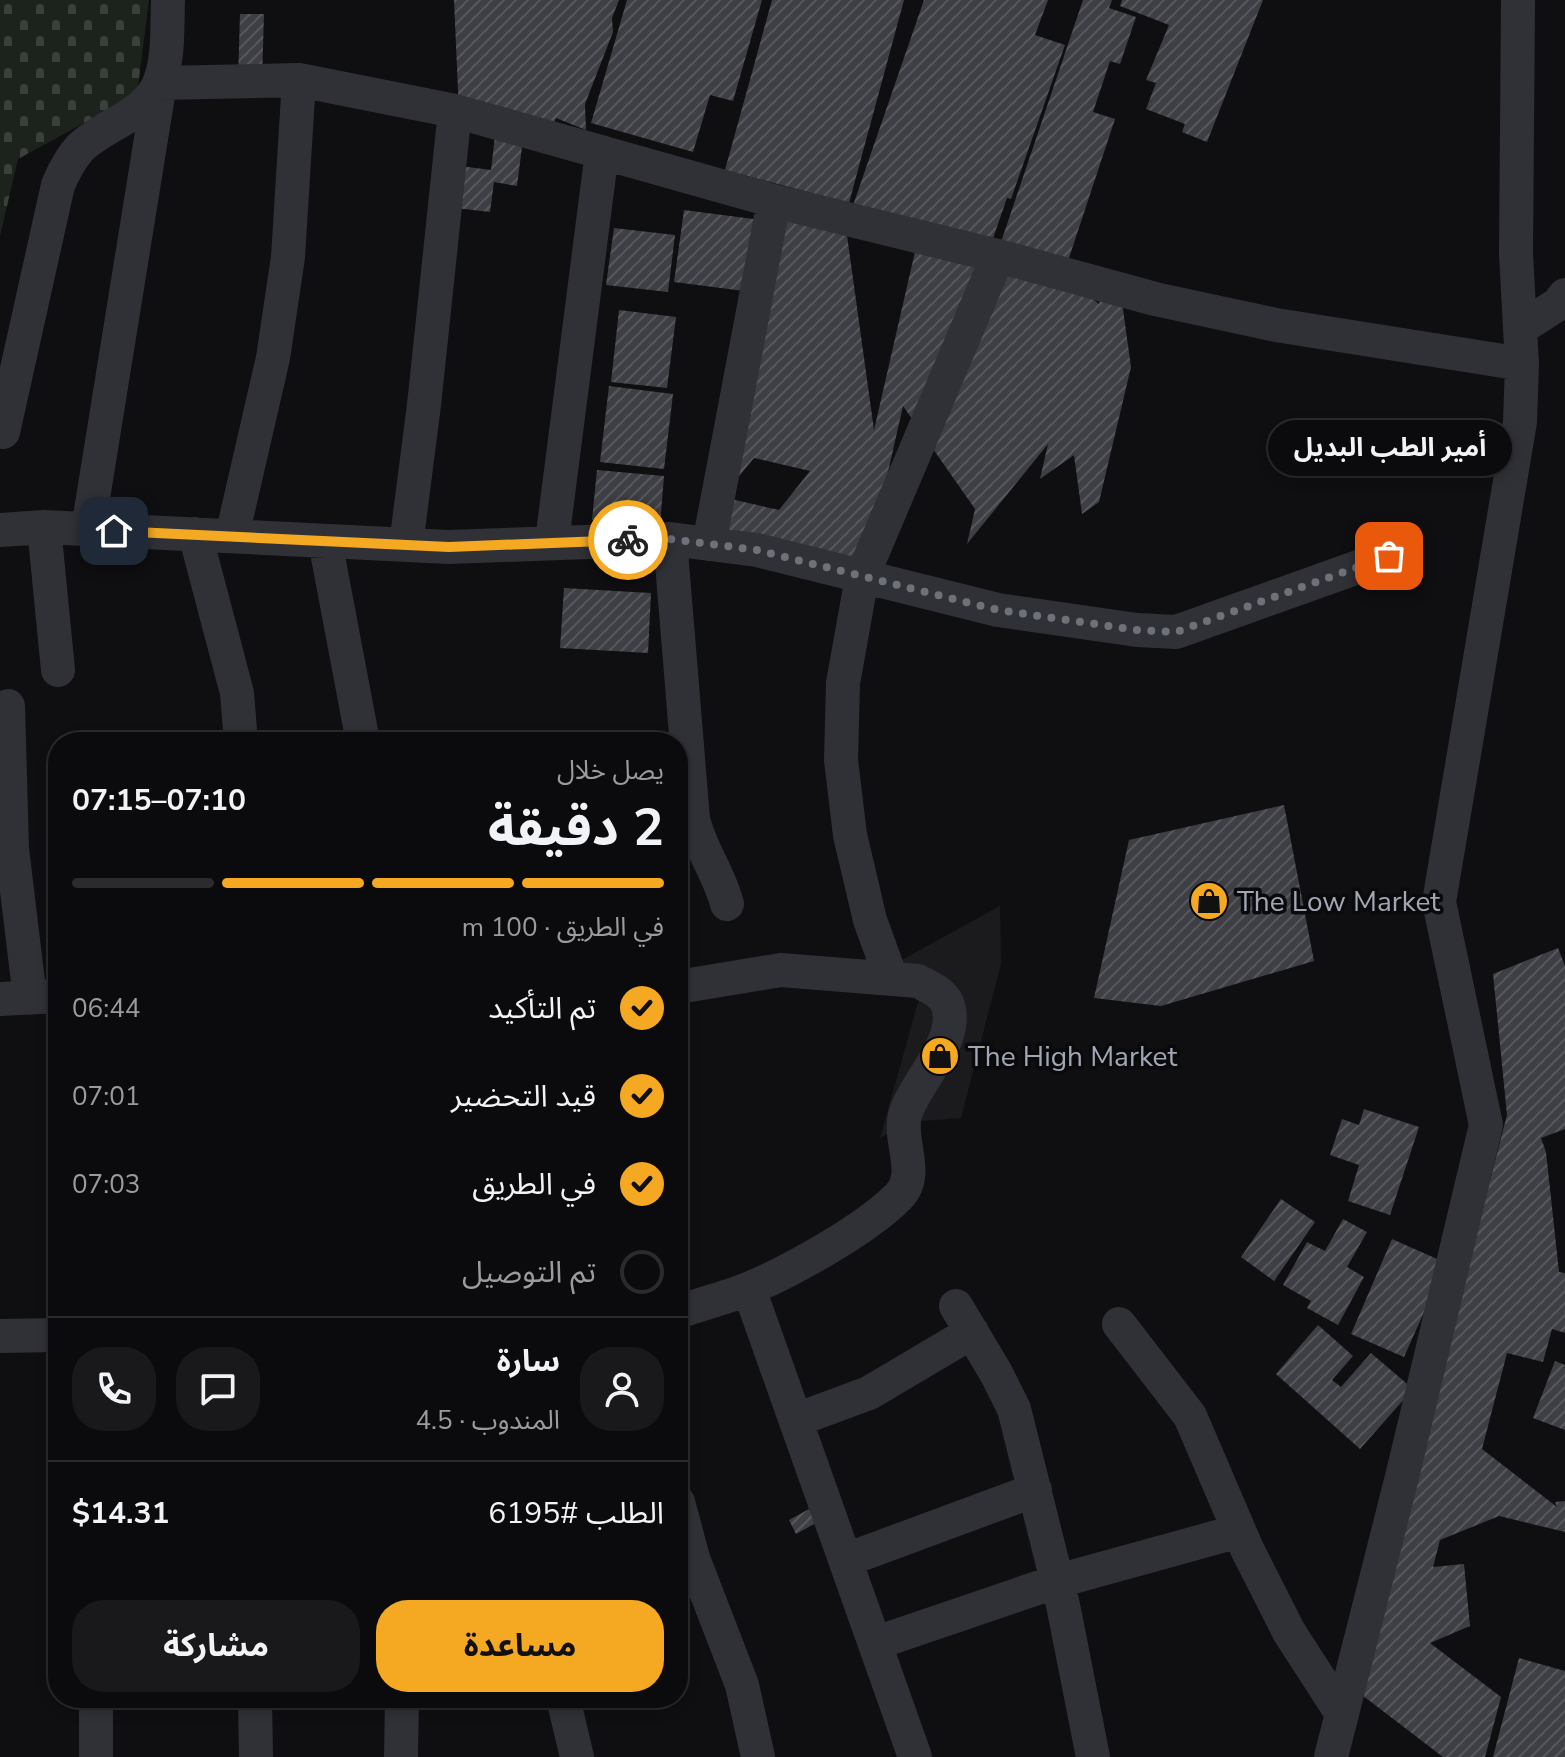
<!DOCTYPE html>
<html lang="ar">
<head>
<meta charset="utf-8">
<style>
	:root { --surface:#0b0b0d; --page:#19191b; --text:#f1f3f6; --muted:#9a9b9d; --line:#2b2b2e; --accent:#f5a922 }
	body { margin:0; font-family:"Nunito Sans","Noto Sans Arabic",sans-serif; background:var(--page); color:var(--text); direction:rtl; height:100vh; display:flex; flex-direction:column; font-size:30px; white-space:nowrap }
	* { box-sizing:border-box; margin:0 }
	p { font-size:26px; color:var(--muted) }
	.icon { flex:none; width:44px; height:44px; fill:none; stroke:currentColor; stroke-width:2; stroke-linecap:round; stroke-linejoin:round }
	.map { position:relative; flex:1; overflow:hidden; direction:ltr }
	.side { position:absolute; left:48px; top:732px; width:640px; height:976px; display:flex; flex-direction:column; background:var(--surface); border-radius:32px; box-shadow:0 4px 12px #0003,0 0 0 2px var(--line); direction:rtl }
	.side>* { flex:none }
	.pin { position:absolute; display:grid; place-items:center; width:68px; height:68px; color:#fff; margin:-34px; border-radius:16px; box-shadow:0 4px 12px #0006 }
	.courier { position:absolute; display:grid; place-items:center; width:80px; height:80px; margin:-40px; border:6px solid #f5a922; border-radius:50%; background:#fff; color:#222; box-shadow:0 2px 10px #0007 }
	.bubble { position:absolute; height:56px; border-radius:28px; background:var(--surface); box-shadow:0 4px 12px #0003,0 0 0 2px var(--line); font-size:26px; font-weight:700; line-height:56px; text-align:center; direction:rtl }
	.summary em { font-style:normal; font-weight:700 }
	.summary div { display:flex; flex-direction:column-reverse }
	.summary { display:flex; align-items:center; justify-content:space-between; height:136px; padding:0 24px }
	h1 { font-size:52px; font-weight:700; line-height:60px }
	.bar { display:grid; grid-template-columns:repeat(4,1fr); gap:12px 8px; align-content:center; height:96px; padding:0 24px }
	.bar i { height:10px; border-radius:6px; background:var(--line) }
	.bar .on { background:var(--accent) }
	.bar p { grid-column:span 4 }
	.line { display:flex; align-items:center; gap:20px; padding:0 24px; border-top:2px solid var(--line) }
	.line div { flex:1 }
	.round { display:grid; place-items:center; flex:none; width:84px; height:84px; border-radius:32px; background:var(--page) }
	ol { padding:0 24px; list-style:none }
	li { display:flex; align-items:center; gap:24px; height:88px }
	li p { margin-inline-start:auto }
	li .icon { padding:8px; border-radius:50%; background:var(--accent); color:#111; stroke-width:4 }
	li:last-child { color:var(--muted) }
	li i { width:44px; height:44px; border:4px solid var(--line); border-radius:50% }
	.action { display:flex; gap:16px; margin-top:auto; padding:16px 24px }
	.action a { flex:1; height:92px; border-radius:32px; background:var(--accent); color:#111; font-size:32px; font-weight:700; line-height:92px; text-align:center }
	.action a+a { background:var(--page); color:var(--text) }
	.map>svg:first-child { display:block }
	.built { fill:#1b1b1e }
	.cemetery { fill:url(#cemetery-stones) }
	.building { fill:url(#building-hatch) }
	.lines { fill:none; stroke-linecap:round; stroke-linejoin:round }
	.street { stroke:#303136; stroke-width:34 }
	.done { stroke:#6d717a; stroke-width:8; stroke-dasharray:0 14.4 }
	.route { stroke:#f5a922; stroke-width:10 }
	.labels { text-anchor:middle; stroke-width:7; stroke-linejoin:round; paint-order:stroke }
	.poi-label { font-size:28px; fill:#a0a6b2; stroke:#0a0a0c; text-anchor:start }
</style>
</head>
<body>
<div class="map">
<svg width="1565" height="1757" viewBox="0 0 1565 1757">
	<defs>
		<pattern id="cemetery-stones" width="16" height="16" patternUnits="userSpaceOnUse" patternTransform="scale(2)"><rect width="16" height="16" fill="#1c231c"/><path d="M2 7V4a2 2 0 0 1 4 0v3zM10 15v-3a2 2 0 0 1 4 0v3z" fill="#3a403b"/></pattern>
		<pattern id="building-hatch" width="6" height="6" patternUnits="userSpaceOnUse" patternTransform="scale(2)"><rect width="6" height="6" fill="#3e3f44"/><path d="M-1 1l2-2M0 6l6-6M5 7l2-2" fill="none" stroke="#57585d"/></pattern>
	</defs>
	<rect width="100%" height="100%" fill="#0f0f11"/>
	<!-- built -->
	<path class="built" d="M1000,906L1001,964L961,1118L909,1122L880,1138L920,995L894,964Z"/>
	<!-- cemetery -->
	<path class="cemetery" d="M0,0H149L137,94L18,159L0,236Z"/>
	<!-- building -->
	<path class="building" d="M454,0H619L612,18L613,32L585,104L586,130L556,118L552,129L459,113Z
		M627,0H762L733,101L710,95L693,152L591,123Z
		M772,0H904L849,203L725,170Z
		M924,0H1048L1035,35L1065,45L1011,199L1007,198L990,247L850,214Z
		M1083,0H1112L1109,8L1136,17L1120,64L1110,61L1093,112L1115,119L1067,264L1001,242Z
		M1122,0H1263L1207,142L1182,132L1185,124L1146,109L1156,83L1146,80L1169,25L1120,6Z
		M240,14H264L262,80L238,79Z
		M495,136L523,139L517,186L494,182L490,212L447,207L452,165L491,170Z
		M786,208L845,221L874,430L917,243L1061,274L1099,304L1100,297L1122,302L1131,367L1099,502L1082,514L1074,455L1040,479L1048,444L967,544L975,509L903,406L866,569L717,535L726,498L779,510L810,471L754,458L718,502Z
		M684,210L761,220L752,292L674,282Z
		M614,228L675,235L668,292L606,285Z
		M619,310L676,317L667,388L611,382Z
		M609,386L673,394L664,469L600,462Z
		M597,470L664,476L660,525L592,520Z
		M564,588L651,593L648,653L560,648Z
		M1284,805L1314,961L1161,1006L1094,998L1129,840Z
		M1558,948L1565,966V1129L1541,1138L1546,1152L1559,1272L1565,1273V1333L1552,1329L1543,1362L1507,1353L1482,1449L1557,1507L1555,1502L1565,1501V1532L1499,1516L1440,1540L1433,1567L1464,1564L1470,1626L1430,1643L1501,1697L1485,1757H1443L1358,1692L1507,1115L1493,974Z
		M1364,1109L1419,1127L1390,1215L1348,1201L1359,1165L1330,1155L1342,1119L1359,1125Z
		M1281,1199L1315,1222L1274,1281L1241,1257Z
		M1343,1219L1367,1232L1347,1267L1364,1277L1338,1325L1307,1308L1311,1301L1283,1285L1307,1242L1325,1251Z
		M1392,1239L1446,1263L1404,1357L1351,1334Z
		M1318,1325L1353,1356L1332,1380L1341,1387L1371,1353L1413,1389L1360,1449L1276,1374Z
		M1555,1361L1565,1365V1430L1533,1418Z
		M809,1509L816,1523L796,1534L789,1520Z
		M1519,1658L1565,1671V1757H1493Z"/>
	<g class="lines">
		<!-- street -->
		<path class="street" d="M1521,328L1558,304L1565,295
			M3,432L58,185C64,171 70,159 80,148C103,125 149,114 160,81C169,56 167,26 168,0
			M44,527L58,670
			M88,529L160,83L299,80L455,111L774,201L998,256L1155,299L1276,325L1522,364
			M0,530L44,527L449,547L670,539L757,550L998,610L1137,630L1176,632L1389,556
			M195,534L237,693L241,742
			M232,536L273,358L288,257L299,80
			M670,539L693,819C700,849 719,873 727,904
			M325,541L363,742
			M552,541L602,152
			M709,544L774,201
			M406,545L424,405L455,111
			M8,706L12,849L30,998
			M891,978L870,920L850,835L841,760L843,683L862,577L998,256
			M678,987L781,970L918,981C927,986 942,992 947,1003C962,1039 914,1083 905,1115C898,1141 921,1175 898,1197C865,1230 791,1271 748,1289C725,1298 701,1304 678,1312
			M0,999L58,996
			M749,1289L915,1757
			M956,1306L996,1373L1014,1409L1063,1605L1093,1757
			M1119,1324L1190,1416L1247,1549L1289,1632L1342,1714
			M0,1336L58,1335
			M796,1420L869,1393L972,1332
			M678,1502L693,1558L742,1685L758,1757
			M846,1560L1035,1490
			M876,1643L1058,1581L1239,1531
			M96,1698V1757
			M255,1698L256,1757
			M563,1698L577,1757
			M401,1757L402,1698
			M1331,1757L1403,1473L1486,1125L1439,902L1520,422L1522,364L1516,254L1518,0"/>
	</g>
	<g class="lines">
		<!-- done -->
		<path class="done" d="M628,540L670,539L757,550L998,610L1137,630L1176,632L1389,556"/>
		<!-- route -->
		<path class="route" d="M114,531L449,547L628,540"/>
	</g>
	<!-- icons -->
	<defs>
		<symbol id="shop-disc" viewBox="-11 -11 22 22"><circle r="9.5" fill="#f5a922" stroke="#0a0a0c"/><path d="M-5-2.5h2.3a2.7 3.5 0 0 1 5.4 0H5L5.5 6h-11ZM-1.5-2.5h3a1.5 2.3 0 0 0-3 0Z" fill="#111"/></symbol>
	</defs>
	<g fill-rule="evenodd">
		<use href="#shop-disc" x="1187" y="879" width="44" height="44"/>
		<use href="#shop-disc" x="918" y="1034" width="44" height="44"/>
	</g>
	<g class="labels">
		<!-- poi labels -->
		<g class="poi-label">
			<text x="1237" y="911">The Low Market</text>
			<text x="968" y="1066">The High Market</text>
		</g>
	</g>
</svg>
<div class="pin" style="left:1389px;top:556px;background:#ea580c"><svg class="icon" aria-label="bag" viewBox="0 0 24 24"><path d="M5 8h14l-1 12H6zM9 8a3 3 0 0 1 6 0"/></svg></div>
<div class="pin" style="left:114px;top:531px;background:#1f2937"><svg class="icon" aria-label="home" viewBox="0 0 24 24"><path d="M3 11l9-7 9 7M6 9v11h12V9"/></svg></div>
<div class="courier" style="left:628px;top:540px"><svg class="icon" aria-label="bike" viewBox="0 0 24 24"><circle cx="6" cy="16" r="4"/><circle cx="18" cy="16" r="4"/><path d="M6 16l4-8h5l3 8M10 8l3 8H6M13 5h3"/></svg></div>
<div class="bubble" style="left:1268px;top:420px;width:244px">أمير الطب البديل</div>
<section class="side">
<div class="summary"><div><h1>2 دقيقة</h1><p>يصل خلال</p></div><em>07:10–07:15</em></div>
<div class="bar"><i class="on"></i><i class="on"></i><i class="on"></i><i></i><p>في الطريق · 100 m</p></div>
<ol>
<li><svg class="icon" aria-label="check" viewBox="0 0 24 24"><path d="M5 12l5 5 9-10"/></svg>تم التأكيد<p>06:44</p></li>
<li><svg class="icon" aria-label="check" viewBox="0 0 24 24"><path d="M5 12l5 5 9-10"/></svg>قيد التحضير<p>07:01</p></li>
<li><svg class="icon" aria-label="check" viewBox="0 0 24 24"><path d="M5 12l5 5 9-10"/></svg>في الطريق<p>07:03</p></li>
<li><i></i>تم التوصيل</li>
</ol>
<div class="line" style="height:144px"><a class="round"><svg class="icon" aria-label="person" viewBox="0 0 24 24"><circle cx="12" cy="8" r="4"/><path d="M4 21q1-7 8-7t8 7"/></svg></a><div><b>سارة</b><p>المندوب · 4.5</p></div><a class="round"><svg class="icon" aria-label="chat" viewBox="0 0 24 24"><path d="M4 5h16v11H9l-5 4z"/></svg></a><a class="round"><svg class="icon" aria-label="phone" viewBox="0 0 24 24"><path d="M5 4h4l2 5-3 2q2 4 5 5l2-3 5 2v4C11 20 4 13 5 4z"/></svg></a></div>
<div class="line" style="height:104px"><div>الطلب #6195</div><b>$14.31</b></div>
<div class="action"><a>مساعدة</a><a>مشاركة</a></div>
</section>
</div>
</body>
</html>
